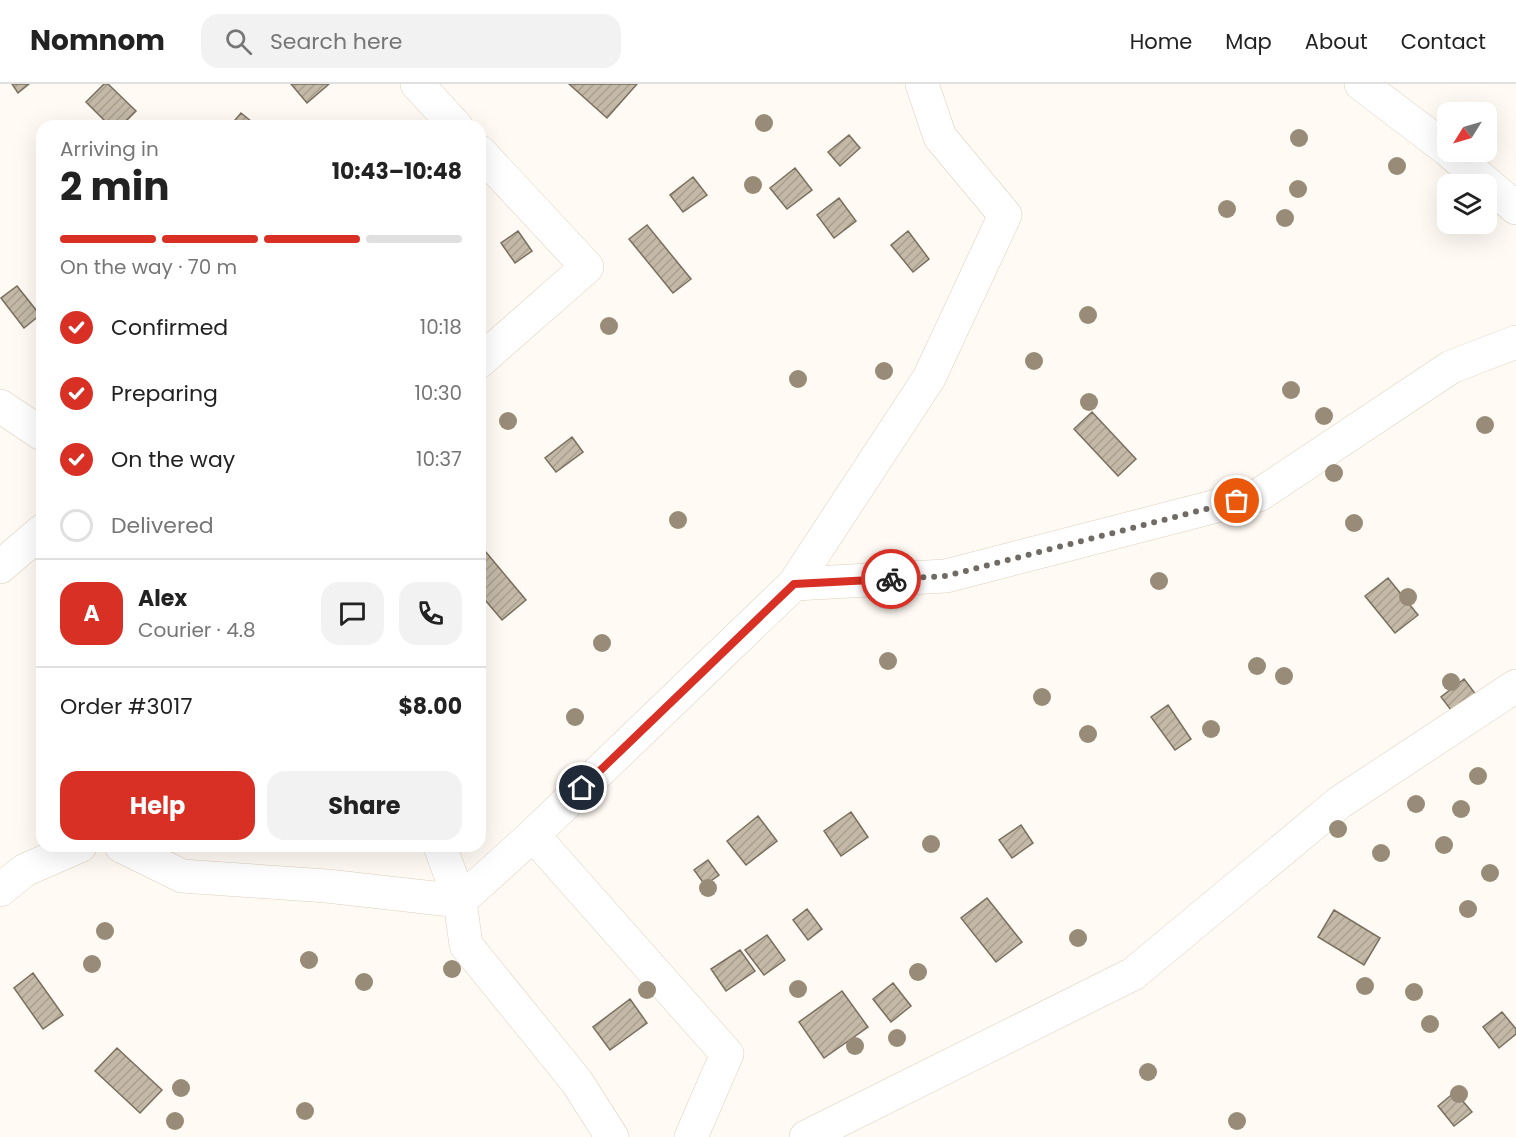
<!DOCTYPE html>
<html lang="en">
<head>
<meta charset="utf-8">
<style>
	:root { --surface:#fff; --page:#f2f2f2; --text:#222; --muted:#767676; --line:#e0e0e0; --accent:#d93025 }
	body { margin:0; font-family:Poppins,sans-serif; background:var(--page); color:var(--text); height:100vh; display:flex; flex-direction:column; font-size:22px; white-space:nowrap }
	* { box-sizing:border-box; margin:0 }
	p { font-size:20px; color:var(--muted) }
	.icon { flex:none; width:33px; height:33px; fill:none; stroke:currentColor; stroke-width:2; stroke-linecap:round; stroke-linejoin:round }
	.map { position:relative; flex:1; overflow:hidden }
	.details { position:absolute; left:36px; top:36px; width:450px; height:732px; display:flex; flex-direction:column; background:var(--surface); border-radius:18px; box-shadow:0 6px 24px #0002 }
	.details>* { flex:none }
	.needle { width:39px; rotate:233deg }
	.fabs { position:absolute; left:1437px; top:18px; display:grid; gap:12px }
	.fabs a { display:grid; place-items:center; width:60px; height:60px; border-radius:12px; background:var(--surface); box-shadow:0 6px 24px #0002; font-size:30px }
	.pin { position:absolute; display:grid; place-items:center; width:51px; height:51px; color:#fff; margin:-26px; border:3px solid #fff; border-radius:50%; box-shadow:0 2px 6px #0007 }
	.courier { position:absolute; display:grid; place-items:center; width:60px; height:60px; margin:-30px; border:4px solid #d93025; border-radius:50%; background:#fff; color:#222; box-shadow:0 2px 8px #0007 }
	.overview em { font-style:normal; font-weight:700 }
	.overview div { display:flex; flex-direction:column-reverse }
	.overview { display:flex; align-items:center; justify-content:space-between; height:102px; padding:0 24px }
	h1 { font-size:39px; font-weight:700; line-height:45px }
	.bar { display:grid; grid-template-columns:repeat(4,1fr); gap:9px 6px; align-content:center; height:72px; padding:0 24px }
	.bar i { height:8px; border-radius:4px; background:var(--line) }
	.bar .on { background:var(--accent) }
	.bar p { grid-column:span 4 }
	.line { display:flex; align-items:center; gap:15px; padding:0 24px; border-top:2px solid var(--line) }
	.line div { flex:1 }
	.round { display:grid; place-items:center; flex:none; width:63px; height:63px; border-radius:18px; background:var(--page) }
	ol { padding:0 24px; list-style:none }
	li { display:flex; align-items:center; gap:18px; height:66px }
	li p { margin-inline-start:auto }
	li .icon { padding:6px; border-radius:50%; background:var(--accent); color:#fff; stroke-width:4 }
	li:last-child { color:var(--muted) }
	li i { width:33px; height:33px; border:3px solid var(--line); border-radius:50% }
	.cta { display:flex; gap:12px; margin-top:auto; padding:12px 24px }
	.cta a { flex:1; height:69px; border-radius:18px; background:var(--accent); color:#fff; font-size:24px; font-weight:700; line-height:69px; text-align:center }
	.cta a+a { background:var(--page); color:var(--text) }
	header { display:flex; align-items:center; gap:36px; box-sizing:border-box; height:84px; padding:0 30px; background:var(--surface); border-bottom:2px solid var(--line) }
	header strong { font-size:28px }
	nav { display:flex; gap:33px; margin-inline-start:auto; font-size:21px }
	.search { width:420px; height:54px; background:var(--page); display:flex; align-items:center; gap:15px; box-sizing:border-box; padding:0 21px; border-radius:18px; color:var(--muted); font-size:22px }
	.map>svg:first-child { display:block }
	.building { fill:url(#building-hatch); stroke:#7a6f5f; stroke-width:1.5 }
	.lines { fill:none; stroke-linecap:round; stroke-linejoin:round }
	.minor-casing { stroke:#dcd0be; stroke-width:34 }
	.minor { stroke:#fff; stroke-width:33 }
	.tree { fill:#988b77 }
	.done { stroke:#706b65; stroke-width:6; stroke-dasharray:0 10.8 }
	.route { stroke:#d93025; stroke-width:8 }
</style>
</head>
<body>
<header>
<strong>Nomnom</strong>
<div class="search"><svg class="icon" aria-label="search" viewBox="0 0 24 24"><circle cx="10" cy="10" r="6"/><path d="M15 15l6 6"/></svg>Search here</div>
<nav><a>Home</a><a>Map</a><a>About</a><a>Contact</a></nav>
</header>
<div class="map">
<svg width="1516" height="1053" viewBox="0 0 1516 1053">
	<defs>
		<pattern id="building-hatch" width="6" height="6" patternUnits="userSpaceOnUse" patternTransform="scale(1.5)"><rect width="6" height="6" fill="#c4b9a7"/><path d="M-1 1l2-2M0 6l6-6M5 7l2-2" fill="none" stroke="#a89f8f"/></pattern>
	</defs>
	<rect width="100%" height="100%" fill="#fffaf3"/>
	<!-- building -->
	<path class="building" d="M12,0H29L18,9Z
		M104,0H108L136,27L121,42H110L86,18Z
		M291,0H329L307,19Z
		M569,0H637L607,34Z
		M241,29L257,42H230Z
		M849,51L860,64L840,82L828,68Z
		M795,84L812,106L787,125L770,104Z
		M693,93L707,111L683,128L670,111Z
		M839,114L856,137L834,154L817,131Z
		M647,141L691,195L673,209L629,155Z
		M518,147L532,167L515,179L501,159Z
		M908,147L929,175L913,188L891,161Z
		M17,202L40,231L24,244L1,214Z
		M1092,328L1136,375L1118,392L1074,345Z
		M572,353L583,368L556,388L545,374Z
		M480,461L526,516L502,536L480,510Z
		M1388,494L1418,531L1395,549L1365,512Z
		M1464,595L1477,612L1454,630L1441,613Z
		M1168,621L1191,655L1175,666L1151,633Z
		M851,728L868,753L841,772L824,747Z
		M758,732L777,757L746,781L727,757Z
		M1021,741L1033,759L1012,774L999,756Z
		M708,776L719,791L705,801L694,786Z
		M987,814L1022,858L996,878L961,834Z
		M807,825L822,845L808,856L793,836Z
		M1334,826L1380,854L1364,881L1318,853Z
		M767,851L785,876L764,891L745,866Z
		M740,866L755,887L726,907L711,885Z
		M33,889L63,931L43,945L14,904Z
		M893,899L911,922L891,938L873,915Z
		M842,907L868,943L824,974L799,938Z
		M630,915L647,939L610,966L593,943Z
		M1502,928L1516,945V950L1499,964L1483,943Z
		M117,964L162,1006L140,1029L95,987Z
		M1455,1008L1472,1028L1454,1042L1438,1022Z"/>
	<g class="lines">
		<defs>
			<path id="minor" d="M417,0L456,42
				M1361,0L1448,66
				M480,68L587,183L480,277
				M1450,68L1516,124
				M0,322L42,350
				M0,483L42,447
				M794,500L946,492L1259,411L1451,283L1516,258
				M121,762L182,792L327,802L460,817L533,751
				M440,762L460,817L466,861L577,998L612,1053
				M0,806L25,786L80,762
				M691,1053L727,970L533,751L794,500L929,294L1005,131L940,53L922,0
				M806,1053L1133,890L1340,718L1516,602"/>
		</defs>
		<!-- minor casing -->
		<use href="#minor" class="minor-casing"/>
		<!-- minor -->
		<use href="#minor" class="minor"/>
	</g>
	<!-- trees -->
	<g class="tree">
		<circle cx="764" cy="39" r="9"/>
		<circle cx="1299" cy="54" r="9"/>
		<circle cx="1397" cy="82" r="9"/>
		<circle cx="753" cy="101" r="9"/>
		<circle cx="1298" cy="105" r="9"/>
		<circle cx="1227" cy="125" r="9"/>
		<circle cx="1285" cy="134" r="9"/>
		<circle cx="1088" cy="231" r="9"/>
		<circle cx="609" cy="242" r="9"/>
		<circle cx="1034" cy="277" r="9"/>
		<circle cx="884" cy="287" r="9"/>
		<circle cx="798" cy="295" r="9"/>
		<circle cx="1291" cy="306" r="9"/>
		<circle cx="1089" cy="318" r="9"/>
		<circle cx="1324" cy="332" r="9"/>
		<circle cx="508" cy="337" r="9"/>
		<circle cx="1485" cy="341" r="9"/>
		<circle cx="1334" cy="389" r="9"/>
		<circle cx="678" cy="436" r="9"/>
		<circle cx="1354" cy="439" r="9"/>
		<circle cx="1159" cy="497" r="9"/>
		<circle cx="1408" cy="513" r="9"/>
		<circle cx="602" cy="559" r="9"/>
		<circle cx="888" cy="577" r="9"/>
		<circle cx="1257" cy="582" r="9"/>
		<circle cx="1284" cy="592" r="9"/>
		<circle cx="1451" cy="598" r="9"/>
		<circle cx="1042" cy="613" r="9"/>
		<circle cx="575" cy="633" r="9"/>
		<circle cx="1211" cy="645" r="9"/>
		<circle cx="1088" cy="650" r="9"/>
		<circle cx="1478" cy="692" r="9"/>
		<circle cx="1416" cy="720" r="9"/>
		<circle cx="1461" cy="725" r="9"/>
		<circle cx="1338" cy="745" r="9"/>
		<circle cx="931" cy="760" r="9"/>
		<circle cx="1444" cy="761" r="9"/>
		<circle cx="1381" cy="769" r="9"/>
		<circle cx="1490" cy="789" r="9"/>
		<circle cx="708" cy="804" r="9"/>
		<circle cx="1468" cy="825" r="9"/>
		<circle cx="105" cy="847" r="9"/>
		<circle cx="1078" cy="854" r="9"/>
		<circle cx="309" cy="876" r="9"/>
		<circle cx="92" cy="880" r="9"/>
		<circle cx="452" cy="885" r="9"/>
		<circle cx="918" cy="888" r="9"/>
		<circle cx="364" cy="898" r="9"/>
		<circle cx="1365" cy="902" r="9"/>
		<circle cx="798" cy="905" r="9"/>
		<circle cx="647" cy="906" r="9"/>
		<circle cx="1414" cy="908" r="9"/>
		<circle cx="1430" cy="940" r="9"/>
		<circle cx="897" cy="954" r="9"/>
		<circle cx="855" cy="962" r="9"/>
		<circle cx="1148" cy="988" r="9"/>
		<circle cx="181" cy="1004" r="9"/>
		<circle cx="1459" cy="1010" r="9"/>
		<circle cx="305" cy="1027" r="9"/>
		<circle cx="175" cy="1037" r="9"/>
		<circle cx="1237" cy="1037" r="9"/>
	</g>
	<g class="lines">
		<!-- done -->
		<path class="done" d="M891,495L946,492L1237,417"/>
		<!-- route -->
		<path class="route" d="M582,704L794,500L891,495"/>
	</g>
</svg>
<div class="fabs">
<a><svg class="needle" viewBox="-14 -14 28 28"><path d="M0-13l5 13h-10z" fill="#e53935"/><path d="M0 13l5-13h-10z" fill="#767676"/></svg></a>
<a><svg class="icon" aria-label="layers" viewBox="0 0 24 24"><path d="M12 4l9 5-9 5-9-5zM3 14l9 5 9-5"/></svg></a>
</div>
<div class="pin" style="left:1237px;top:417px;background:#ea580c"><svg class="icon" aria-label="bag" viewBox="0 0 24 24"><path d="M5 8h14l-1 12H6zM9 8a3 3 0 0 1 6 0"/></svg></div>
<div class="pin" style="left:582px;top:704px;background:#1f2937"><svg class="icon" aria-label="home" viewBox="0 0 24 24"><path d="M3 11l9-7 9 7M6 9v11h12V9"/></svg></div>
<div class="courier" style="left:891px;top:495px"><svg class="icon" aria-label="bike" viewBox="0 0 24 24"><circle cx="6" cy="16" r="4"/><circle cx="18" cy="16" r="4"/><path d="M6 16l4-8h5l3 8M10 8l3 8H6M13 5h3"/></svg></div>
<section class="details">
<div class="overview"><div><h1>2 min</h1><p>Arriving in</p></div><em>10:43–10:48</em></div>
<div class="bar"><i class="on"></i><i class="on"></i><i class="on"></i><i></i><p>On the way · 70 m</p></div>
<ol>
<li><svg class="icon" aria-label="check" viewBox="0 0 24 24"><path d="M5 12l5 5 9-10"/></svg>Confirmed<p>10:18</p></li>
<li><svg class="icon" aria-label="check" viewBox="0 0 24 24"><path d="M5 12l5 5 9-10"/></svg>Preparing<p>10:30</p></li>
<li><svg class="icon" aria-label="check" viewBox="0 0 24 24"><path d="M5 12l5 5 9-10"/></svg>On the way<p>10:37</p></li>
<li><i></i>Delivered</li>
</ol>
<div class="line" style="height:108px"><b class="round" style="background:var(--accent);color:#fff">A</b><div><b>Alex</b><p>Courier · 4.8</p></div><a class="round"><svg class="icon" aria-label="chat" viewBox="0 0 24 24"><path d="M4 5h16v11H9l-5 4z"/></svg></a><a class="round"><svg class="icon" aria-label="phone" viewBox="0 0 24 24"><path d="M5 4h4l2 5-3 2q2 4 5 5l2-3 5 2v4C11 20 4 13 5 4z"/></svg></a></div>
<div class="line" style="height:78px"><div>Order #3017</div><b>$8.00</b></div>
<div class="cta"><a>Help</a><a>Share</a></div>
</section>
</div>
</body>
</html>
